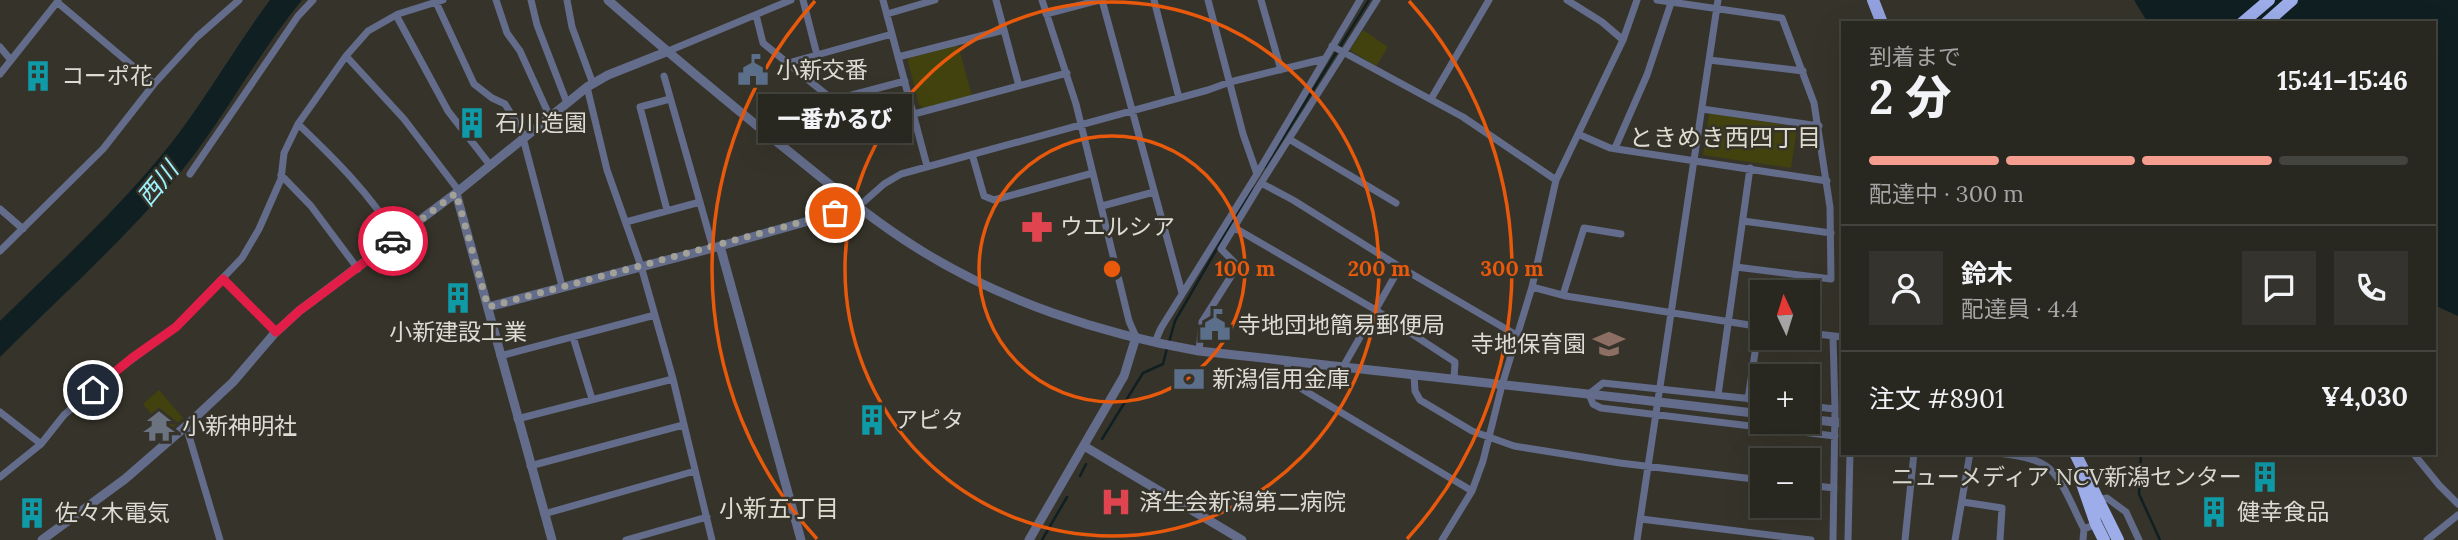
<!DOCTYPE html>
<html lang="ja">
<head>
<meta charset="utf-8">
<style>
	:root { --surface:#282720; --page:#34332d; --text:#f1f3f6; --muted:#a5a5a5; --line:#44443e; --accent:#f59d8e }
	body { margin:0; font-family:Lora,"Noto Sans JP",serif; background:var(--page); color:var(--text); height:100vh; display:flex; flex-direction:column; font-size:26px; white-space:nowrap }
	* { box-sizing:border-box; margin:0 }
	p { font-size:23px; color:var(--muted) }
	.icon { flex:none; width:38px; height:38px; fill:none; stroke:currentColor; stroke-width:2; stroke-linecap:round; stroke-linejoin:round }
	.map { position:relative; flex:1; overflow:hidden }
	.side { position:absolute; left:1841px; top:21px; width:595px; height:434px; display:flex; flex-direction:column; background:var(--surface); border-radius:0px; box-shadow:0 7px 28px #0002,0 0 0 2px var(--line) }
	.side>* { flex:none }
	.needle { width:46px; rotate:356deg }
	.buttons { position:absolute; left:1750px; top:280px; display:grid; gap:14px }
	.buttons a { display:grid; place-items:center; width:70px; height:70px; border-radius:0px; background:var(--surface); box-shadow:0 7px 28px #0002,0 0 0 2px var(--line); font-size:35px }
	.pin { position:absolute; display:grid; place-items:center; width:60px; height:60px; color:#fff; margin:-30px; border:4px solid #fff; border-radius:50%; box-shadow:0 2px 7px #0007 }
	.courier { position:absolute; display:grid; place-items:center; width:70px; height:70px; margin:-35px; border:5px solid #e11d48; border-radius:50%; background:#fff; color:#222; box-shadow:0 2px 9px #0007 }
	.bubble { position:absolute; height:49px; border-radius:0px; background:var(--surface); box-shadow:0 7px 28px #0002,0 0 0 2px var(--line); font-size:23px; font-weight:800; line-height:49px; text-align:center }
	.headline em { font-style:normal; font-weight:800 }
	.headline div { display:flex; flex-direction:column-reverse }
	.headline { display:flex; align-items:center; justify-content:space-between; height:119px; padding:0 28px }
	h1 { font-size:46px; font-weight:800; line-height:52px }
	.bar { display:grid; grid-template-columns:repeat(4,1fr); gap:10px 7px; align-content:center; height:84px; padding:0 28px }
	.bar i { height:9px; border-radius:5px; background:var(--line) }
	.bar .current { background:var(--accent) }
	.bar p { grid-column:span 4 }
	.line { display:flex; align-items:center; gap:18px; padding:0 28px; border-top:2px solid var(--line) }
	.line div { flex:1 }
	.round { display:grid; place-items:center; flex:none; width:74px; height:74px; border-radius:0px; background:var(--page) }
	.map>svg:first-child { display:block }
	.green { fill:#41420d }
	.water { fill:#101f22 }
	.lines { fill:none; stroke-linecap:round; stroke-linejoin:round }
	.stream { stroke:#101f22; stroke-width:2.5 }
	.minor { stroke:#636c8a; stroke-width:7 }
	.tertiary { stroke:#636c8a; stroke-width:9 }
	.primary { stroke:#92a2df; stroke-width:12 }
	.trunk { stroke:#9dadea; stroke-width:12 }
	.tertiary-bridge { stroke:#636c8a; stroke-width:9 }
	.done { stroke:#a2a198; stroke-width:7; stroke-dasharray:0 12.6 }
	.route { stroke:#e11d48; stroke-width:9 }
	.ring { fill:none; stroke:#e8590c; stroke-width:3.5 }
	.labels { text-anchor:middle; stroke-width:5; stroke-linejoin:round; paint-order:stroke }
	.poi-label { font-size:23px; fill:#dcdbd4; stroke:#36342a; text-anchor:start }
	.neighbourhood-label { font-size:24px; fill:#dfddd0; stroke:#36342a }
	.water-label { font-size:24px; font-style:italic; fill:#9ef1fe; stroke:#36342a }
	.centre { fill:#e8590c; stroke:#36342a; stroke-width:3.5 }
	.ring-label { font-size:21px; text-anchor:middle; font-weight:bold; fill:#e8590c; stroke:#36342a; stroke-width:5; stroke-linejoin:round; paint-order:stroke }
</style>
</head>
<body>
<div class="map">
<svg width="2458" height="540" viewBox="0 0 2458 540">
	<rect width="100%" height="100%" fill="#36342a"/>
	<!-- green -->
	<path class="green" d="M1363,30L1388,47L1376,66L1350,50Z
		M958,45L972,96L923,108L919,105L908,61L909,58Z
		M1709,113L1797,127L1791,168L1703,155Z
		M159,390L183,418L172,428L163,416L154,417L143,404Z"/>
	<!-- water -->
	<path class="water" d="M270,0H302C256,56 222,122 176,178C122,242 59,298 0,357V321C54,268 111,216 160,157C201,108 232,51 270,0Z
		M2134,0H2458V316L2434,305V23H2148Z"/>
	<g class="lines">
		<!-- stream -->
		<path class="stream" d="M1265,167L1369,0
			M1169,342L1175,321L1252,188
			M1102,439L1143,373L1163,364L1167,348
			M2141,453L2139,494L2160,540
			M1080,476L1086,464
			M1042,540L1067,497"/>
		<!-- minor -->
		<path class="minor" d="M435,0L474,84L492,98L505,104L525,137
			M496,0L507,33L520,51L550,117
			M531,0L537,25L567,103
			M567,0L572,27L593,84
			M803,0L817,55
			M883,0L927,166
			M996,0L1019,86
			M1042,0L1076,104L1129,321L1136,337
			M1102,0L1182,293
			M1154,0L1179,98
			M1208,0L1243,134L1257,174
			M1261,0L1281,70
			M1377,0L1261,183L1293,200L1400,267L1518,336
			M1567,0L1602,22L1623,40
			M1657,0L1782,18L1814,103L1830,207L1831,279L1736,267
			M57,2L154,84
			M887,14L935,0
			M1046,14L1099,0
			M396,15L448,111L490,165
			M756,15L763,43L833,100L905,81
			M1332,46L1463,117L1556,180
			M0,47L10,59
			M666,52L791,0
			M346,56L404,119L459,191
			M898,57L1004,30
			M1709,60L1803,71
			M788,63L892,34
			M0,74L58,1
			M664,76L713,248
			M587,87L607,170L641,266L673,379L712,540
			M1431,99L1489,0
			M1702,109L1819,126
			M914,114L1067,73
			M298,124C335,159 370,194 397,238
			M1578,134L1610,148L1827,181
			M523,138L562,286
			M1289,139L1396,203
			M1615,148L1647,75L1672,0
			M972,154L984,196L994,200L1093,173
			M190,174L298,16L313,0
			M281,175L311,206L358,269
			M1102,206L1154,192
			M858,207L884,184L901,174L1208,90L1230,82L1324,59
			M0,209L23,229
			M667,210L640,107L670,99
			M1743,221L1831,233
			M626,222L700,202
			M1235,228L1374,309L1455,362L1454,379
			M0,251L103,149L154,84L197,37L239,0
			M223,279L276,332
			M1532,287L1566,296L1762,327
			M1563,295L1584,228L1621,234
			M1808,333L1843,337
			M573,337L592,399
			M1155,342L1161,328L1257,174L1360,0
			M1199,351L1202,322L1235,270V263L1221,249L1261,183
			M500,356L655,315
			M1288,360L1287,376L1302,389L1472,491
			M1343,367L1400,267
			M1414,375L1415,391L1420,400L1472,431L1514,446L1620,463L1762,480
			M1718,395L1750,168
			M1748,399L1759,326
			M1762,400L1603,383L1589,394L1593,404L1601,408L1835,436
			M1808,406L1835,409
			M0,412L41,444
			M517,419L673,379
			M186,426L220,540
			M1997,453C2013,455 2033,457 2046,466C2062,476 2075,513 2084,529
			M2413,453L2439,485L2458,504
			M530,466L683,425
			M0,477L41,444L64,415L107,378L176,327L242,258L259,229L281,179L284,153L298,124L346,56L368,31L398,14L443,0
			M1808,485L1834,488
			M2098,500L2107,498L2126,512L2139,540
			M1963,502L2002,508L2000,540
			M544,514L695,471
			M1641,519L1811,540
			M626,540L707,517
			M1442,540L1472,491L1483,461L1502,385L1532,287L1556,180L1623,40L1637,0
			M1637,540L1718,0
			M1833,540L1835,409L1833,336
			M1848,540L1850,453
			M1905,540L1914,453
			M1955,540L1970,453
			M2083,540L2084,529L2096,524
			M2427,540L2458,515"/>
		<!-- tertiary -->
		<path class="tertiary" d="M608,0C665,50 723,98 782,146C826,181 869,218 917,248C1001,301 1101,334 1199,351L1633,399
			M456,193L552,540
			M720,246L801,540
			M488,307L713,248L858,207
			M1084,446L1242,540
			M42,540L125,479L186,426L233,382L274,334L299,311L456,193L587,87L608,75L666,52
			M1029,540L1124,376L1136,337"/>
		<!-- primary -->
		<path class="primary" d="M1873,0L1882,23"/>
		<!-- trunk -->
		<path class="trunk" d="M2242,23L2269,0
			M2266,23L2292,0
			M2075,453L2118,540
			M2079,475L2096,524L2104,540"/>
		<!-- tertiary-bridge -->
		<path class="tertiary-bridge" d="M1633,399L1762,414
			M1808,419L1843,423"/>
	</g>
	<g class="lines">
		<!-- done -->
		<path class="done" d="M393,241L456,193L488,307L835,213"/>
		<!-- route -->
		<path class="route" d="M93,390L132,358L176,327L223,279L276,332L299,311L393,241"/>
	</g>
	<!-- distance rings -->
	<g class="ring">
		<circle cx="1112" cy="269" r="133"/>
		<circle cx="1112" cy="269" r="267"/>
		<path d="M817 539A400 400 0 0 1 815 1M1409 1A400 400 0 0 1 1407 539"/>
	</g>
	<!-- icons -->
	<defs>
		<symbol id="civic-bare" viewBox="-9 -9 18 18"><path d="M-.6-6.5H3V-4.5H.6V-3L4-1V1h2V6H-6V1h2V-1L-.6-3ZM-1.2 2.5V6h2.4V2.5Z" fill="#5c6f8a" stroke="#36342a" stroke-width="2.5" paint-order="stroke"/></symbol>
		<symbol id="building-bare" viewBox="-9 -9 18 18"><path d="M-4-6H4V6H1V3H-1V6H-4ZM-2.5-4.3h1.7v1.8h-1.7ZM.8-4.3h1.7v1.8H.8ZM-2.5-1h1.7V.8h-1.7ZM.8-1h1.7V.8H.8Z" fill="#0f9aa8" stroke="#36342a" stroke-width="2.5" paint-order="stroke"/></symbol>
		<symbol id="pharmacy-bare" viewBox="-9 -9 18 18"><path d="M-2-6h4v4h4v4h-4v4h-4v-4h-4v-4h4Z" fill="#e0444e" stroke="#36342a" stroke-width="2.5" paint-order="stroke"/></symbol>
		<symbol id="school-bare" viewBox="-9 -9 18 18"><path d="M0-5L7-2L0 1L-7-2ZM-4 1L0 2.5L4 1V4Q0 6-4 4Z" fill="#8d6e63" stroke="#36342a" stroke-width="2.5" paint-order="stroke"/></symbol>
		<symbol id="bank-bare" viewBox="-9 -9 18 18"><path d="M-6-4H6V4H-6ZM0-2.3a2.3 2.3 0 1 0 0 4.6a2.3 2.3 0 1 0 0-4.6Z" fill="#5c6f8a" stroke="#36342a" stroke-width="2.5" paint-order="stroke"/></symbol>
		<symbol id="temple-bare" viewBox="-9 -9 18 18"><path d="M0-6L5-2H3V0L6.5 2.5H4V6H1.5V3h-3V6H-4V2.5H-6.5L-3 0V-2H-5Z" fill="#6b7280" stroke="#36342a" stroke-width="2.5" paint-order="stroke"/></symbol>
		<symbol id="hospital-bare" viewBox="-9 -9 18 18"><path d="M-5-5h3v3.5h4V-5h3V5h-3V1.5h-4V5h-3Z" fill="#e0444e" stroke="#36342a" stroke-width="2.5" paint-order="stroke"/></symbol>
	</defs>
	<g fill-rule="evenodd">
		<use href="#civic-bare" x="731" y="48" width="44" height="44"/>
		<use href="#building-bare" x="16" y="54" width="44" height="44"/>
		<use href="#building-bare" x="450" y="101" width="44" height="44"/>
		<use href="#pharmacy-bare" x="1015" y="205" width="44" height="44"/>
		<use href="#building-bare" x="436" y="276" width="44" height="44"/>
		<use href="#civic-bare" x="1193" y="303" width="44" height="44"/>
		<use href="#school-bare" x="1587" y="322" width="44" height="44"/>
		<use href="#bank-bare" x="1167" y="357" width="44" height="44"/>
		<use href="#building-bare" x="850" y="398" width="44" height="44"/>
		<use href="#temple-bare" x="137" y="404" width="44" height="44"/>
		<use href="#building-bare" x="2243" y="455" width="44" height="44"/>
		<use href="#hospital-bare" x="1094" y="480" width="44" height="44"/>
		<use href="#building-bare" x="2192" y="490" width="44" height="44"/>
		<use href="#building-bare" x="10" y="491" width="44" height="44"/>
	</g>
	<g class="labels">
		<!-- poi labels -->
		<g class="poi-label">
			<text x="776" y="78">小新交番</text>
			<text x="61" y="84">コーポ花</text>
			<text x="495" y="131">石川造園</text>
			<text x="1060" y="235">ウエルシア</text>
			<text x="1238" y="333">寺地団地簡易郵便局</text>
			<text x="458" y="340" text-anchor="middle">小新建設工業</text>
			<text x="1586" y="352" text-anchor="end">寺地保育園</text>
			<text x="1212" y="387">新潟信用金庫</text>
			<text x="895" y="428">アピタ</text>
			<text x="182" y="434">小新神明社</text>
			<text x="2242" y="485" text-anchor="end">ニューメディア NCV新潟センター</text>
			<text x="1139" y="510">済生会新潟第二病院</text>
			<text x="2237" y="520">健幸食品</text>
			<text x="55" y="521">佐々木電気</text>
		</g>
		<!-- neighbourhood labels -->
		<g class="neighbourhood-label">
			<text x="1725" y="146">ときめき西四丁目</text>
			<text x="779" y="517">小新五丁目</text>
		</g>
		<!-- water labels -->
		<g class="water-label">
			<text transform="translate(158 184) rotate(-51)" y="8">西川</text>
		</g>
	</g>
	<circle cx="1112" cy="269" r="10" class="centre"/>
	<g class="ring-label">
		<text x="1245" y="276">100 m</text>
		<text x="1379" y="276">200 m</text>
		<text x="1512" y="276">300 m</text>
	</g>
</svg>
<div class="buttons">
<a><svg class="needle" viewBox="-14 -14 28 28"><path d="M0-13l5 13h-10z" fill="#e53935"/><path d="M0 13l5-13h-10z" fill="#a5a5a5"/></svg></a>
<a>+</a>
<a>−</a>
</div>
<div class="pin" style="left:835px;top:213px;background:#ea580c"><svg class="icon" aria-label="bag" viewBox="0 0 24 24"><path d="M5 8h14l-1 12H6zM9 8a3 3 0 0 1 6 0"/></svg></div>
<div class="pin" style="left:93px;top:390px;background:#1f2937"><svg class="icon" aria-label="home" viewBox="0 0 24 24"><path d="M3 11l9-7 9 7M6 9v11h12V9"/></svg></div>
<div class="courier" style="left:393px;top:241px"><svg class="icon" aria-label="car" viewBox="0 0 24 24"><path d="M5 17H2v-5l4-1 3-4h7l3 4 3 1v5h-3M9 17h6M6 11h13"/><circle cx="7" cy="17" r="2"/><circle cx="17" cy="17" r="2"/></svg></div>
<div class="bubble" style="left:758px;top:94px;width:154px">一番かるび</div>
<section class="side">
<div class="headline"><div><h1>2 分</h1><p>到着まで</p></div><em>15:41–15:46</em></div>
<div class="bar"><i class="current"></i><i class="current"></i><i class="current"></i><i></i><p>配達中 · 300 m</p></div>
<div class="line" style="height:126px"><a class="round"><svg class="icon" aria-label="person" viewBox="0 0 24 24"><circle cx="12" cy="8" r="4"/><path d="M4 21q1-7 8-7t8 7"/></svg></a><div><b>鈴木</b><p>配達員 · 4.4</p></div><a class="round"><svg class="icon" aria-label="chat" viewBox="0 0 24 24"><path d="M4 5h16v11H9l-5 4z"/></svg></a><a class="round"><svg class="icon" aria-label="phone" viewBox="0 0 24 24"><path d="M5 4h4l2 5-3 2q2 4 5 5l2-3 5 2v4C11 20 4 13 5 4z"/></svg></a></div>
<div class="line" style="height:91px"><div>注文 #8901</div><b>¥4,030</b></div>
</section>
</div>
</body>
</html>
